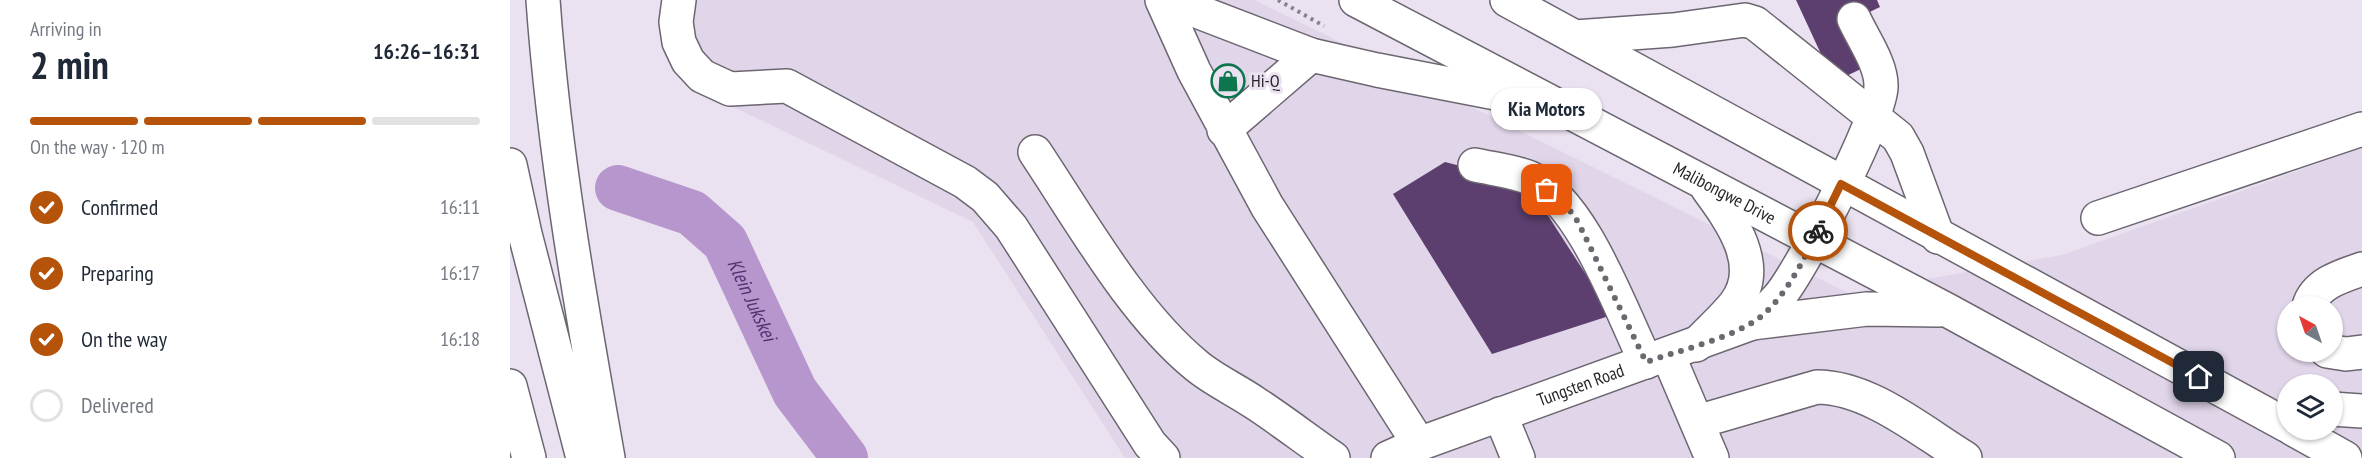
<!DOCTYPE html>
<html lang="en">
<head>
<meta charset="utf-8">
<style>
	:root { --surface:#fff; --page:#f6f6f7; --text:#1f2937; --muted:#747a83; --line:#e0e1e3; --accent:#b45309 }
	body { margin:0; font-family:"PT Sans Narrow",sans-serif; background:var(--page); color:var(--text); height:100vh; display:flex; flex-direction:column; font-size:22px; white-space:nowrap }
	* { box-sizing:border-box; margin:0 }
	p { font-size:20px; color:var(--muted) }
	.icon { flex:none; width:33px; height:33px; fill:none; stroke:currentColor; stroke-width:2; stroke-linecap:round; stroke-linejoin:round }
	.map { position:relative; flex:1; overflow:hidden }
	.drawer { display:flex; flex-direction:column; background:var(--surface); width:510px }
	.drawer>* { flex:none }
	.needle { width:39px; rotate:320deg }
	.tools { position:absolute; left:1767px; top:296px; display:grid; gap:12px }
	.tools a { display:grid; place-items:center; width:66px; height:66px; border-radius:50%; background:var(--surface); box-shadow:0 2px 4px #0004; font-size:30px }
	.pin { position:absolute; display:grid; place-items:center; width:51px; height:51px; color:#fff; margin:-26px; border-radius:12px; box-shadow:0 3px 9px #0006 }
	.courier { position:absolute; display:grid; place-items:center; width:60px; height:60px; margin:-30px; border:4px solid #b45309; border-radius:50%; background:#fff; color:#222; box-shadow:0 2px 8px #0007 }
	.bubble { position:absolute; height:42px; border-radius:21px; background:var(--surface); box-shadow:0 2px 4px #0004; font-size:20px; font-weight:800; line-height:42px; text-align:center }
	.headline em { font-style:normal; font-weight:800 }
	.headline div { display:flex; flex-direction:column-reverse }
	.headline { display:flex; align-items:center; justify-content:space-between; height:102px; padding:0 30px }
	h1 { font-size:39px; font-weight:800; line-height:45px }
	.bar { display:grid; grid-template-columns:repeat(4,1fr); gap:9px 6px; align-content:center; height:72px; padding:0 30px }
	.bar i { height:8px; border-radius:4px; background:var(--line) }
	.bar .selected { background:var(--accent) }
	.bar p { grid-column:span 4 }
	ol { padding:0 30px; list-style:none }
	li { display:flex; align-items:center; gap:18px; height:66px }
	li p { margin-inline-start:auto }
	li .icon { padding:6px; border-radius:50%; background:var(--accent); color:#fff; stroke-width:4 }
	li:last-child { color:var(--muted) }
	li i { width:33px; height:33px; border:3px solid var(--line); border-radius:50% }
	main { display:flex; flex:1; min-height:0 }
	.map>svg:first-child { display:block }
	.built { fill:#e1d5e9; fill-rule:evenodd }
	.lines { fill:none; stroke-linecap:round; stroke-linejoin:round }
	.river { stroke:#b796cd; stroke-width:46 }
	.building { fill:#5c3f6f }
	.minor-casing { stroke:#6c6671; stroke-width:36 }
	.major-casing { stroke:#6c6671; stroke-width:36 }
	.highway-casing { stroke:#6c6671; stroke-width:36 }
	.path { stroke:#858089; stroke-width:4; stroke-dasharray:3 4.5; stroke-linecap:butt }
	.minor { stroke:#fff; stroke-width:33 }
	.major { stroke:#fff; stroke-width:33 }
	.highway { stroke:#fff; stroke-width:33 }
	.done { stroke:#6d6870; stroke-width:6; stroke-dasharray:0 10.8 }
	.route { stroke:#b45309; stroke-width:8 }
	.labels { text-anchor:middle; stroke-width:6; stroke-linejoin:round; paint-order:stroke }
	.poi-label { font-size:18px; fill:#29262b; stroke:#eae2f0; text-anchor:start }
	.street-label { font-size:18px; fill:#29262b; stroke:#eae2f0 }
	.water-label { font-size:20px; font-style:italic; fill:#582f71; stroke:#eae2f0 }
</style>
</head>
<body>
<main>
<section class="drawer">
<div class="headline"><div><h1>2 min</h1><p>Arriving in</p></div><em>16:26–16:31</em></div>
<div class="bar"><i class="selected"></i><i class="selected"></i><i class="selected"></i><i></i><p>On the way · 120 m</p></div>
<ol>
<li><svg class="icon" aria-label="check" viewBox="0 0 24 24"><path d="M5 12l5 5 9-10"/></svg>Confirmed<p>16:11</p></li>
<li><svg class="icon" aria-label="check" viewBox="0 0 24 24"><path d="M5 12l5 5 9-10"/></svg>Preparing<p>16:17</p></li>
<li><svg class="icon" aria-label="check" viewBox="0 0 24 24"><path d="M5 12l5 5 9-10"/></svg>On the way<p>16:18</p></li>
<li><i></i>Delivered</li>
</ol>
</section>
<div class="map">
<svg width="1852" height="458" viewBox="0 0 1852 458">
	<rect width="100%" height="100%" fill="#eae2f0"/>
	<!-- built -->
	<path class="built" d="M177,0H745L1338,293L1552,255L1852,148V458H615L463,222L188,90ZM1778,306H1822V351H1778ZM1778,384H1822V429H1778Z"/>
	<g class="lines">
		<!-- river -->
		<path class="river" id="s1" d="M108,188L182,213L215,242L285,392L335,458"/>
	</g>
	<!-- building -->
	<path class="building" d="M1286,0H1367L1370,7L1337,23L1357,66L1324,82Z
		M935,162L1017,183L1102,315L982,354L883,194Z"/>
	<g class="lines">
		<defs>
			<g id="minor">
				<path d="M169,0L166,22L169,42L178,61L192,76L220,89L277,86L455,182L475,197L501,227L640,444L653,458"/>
				<path d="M652,0L684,71L757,206L909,444"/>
				<path d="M658,0L801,55L867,70L1032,102"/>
				<path d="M1065,37L1163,30L1235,20L1245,23L1388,137L1397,153L1428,237"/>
				<path d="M714,130L801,55"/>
				<path d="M525,152C571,221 623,314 687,366C704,380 726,390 745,403C771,420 797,440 823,458"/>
				<path d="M965,165C983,169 1003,171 1020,178C1072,200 1111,311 1136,362"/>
				<path d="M1588,218L1852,129"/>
				<path d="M1799,306C1806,283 1832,276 1852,269"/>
				<path d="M1817,351L1836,354L1852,352"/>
				<path d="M1158,355L1202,458"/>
				<path d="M1822,409L1852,411"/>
				<path d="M990,414L1008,458"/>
				<path d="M1187,422L1307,387C1359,387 1411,431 1455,458"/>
				<path id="s2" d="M878,458L909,444L1242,323C1251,315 1260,307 1268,298C1291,272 1370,119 1371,87C1372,65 1353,39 1344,19"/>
			</g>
			<g id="major">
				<path id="s3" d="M846,0L1437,310L1708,458"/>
				<path d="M997,0L1778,426"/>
				<path d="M1242,323L1357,309L1429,310"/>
				<path d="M1186,345C1199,331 1214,318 1225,304C1255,266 1220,219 1198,189"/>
				<path d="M1783,429L1835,458"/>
			</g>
			<path id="highway" d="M33,0C44,154 71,306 98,458
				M0,165L15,234L73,458
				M0,386L19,458"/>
		</defs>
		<!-- minor casing -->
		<use href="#minor" class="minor-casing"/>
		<!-- major casing -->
		<use href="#major" class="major-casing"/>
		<!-- highway casing -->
		<use href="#highway" class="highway-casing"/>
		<!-- path -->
		<path class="path" d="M768,0L814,26"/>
		<!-- minor -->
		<use href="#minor" class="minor"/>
		<!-- major -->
		<use href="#major" class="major"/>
		<!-- highway -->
		<use href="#highway" class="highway"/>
	</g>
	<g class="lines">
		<!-- done -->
		<path class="done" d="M1037,190L1053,201L1068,222L1136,362C1168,351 1210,341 1240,324C1271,307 1293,261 1308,231"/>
		<!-- route -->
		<path class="route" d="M1308,231L1331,184L1689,377"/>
	</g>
	<!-- icons -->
	<defs>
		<symbol id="shop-ring" viewBox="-11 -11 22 22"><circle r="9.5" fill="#eae2f0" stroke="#0e764f" stroke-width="1.5"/><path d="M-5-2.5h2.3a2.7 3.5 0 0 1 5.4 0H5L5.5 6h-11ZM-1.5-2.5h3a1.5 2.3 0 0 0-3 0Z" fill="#0e764f"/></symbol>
	</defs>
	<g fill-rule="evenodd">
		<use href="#shop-ring" x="699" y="62" width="38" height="38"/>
	</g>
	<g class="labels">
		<!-- poi labels -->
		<g class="poi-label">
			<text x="741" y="87">Hi-Q</text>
		</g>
		<!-- street labels -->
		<g class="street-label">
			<text dy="6" stroke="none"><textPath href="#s3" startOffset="416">Malibongwe Drive</textPath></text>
			<text dy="6" stroke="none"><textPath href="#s2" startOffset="206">Tungsten Road</textPath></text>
		</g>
		<!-- water labels -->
		<g class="water-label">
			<text dy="7" stroke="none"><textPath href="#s1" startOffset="186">Klein Jukskei</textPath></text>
		</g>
	</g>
</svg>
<div class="tools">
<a><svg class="needle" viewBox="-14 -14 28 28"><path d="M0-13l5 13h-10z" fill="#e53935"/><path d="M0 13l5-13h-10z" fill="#747a83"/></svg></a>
<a><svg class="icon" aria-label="layers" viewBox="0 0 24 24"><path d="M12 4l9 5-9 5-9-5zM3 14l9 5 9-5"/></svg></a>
</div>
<div class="pin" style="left:1037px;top:190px;background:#ea580c"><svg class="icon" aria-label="bag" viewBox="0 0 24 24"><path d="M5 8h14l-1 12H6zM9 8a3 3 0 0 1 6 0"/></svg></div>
<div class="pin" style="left:1689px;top:377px;background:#1f2937"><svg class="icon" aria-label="home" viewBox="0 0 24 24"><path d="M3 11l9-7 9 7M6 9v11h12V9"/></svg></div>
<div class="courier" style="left:1308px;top:231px"><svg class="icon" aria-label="bike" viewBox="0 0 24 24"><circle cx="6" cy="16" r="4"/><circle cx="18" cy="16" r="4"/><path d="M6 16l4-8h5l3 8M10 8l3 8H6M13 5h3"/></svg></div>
<div class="bubble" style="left:981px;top:88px;width:111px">Kia Motors</div>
</div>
</main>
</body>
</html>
